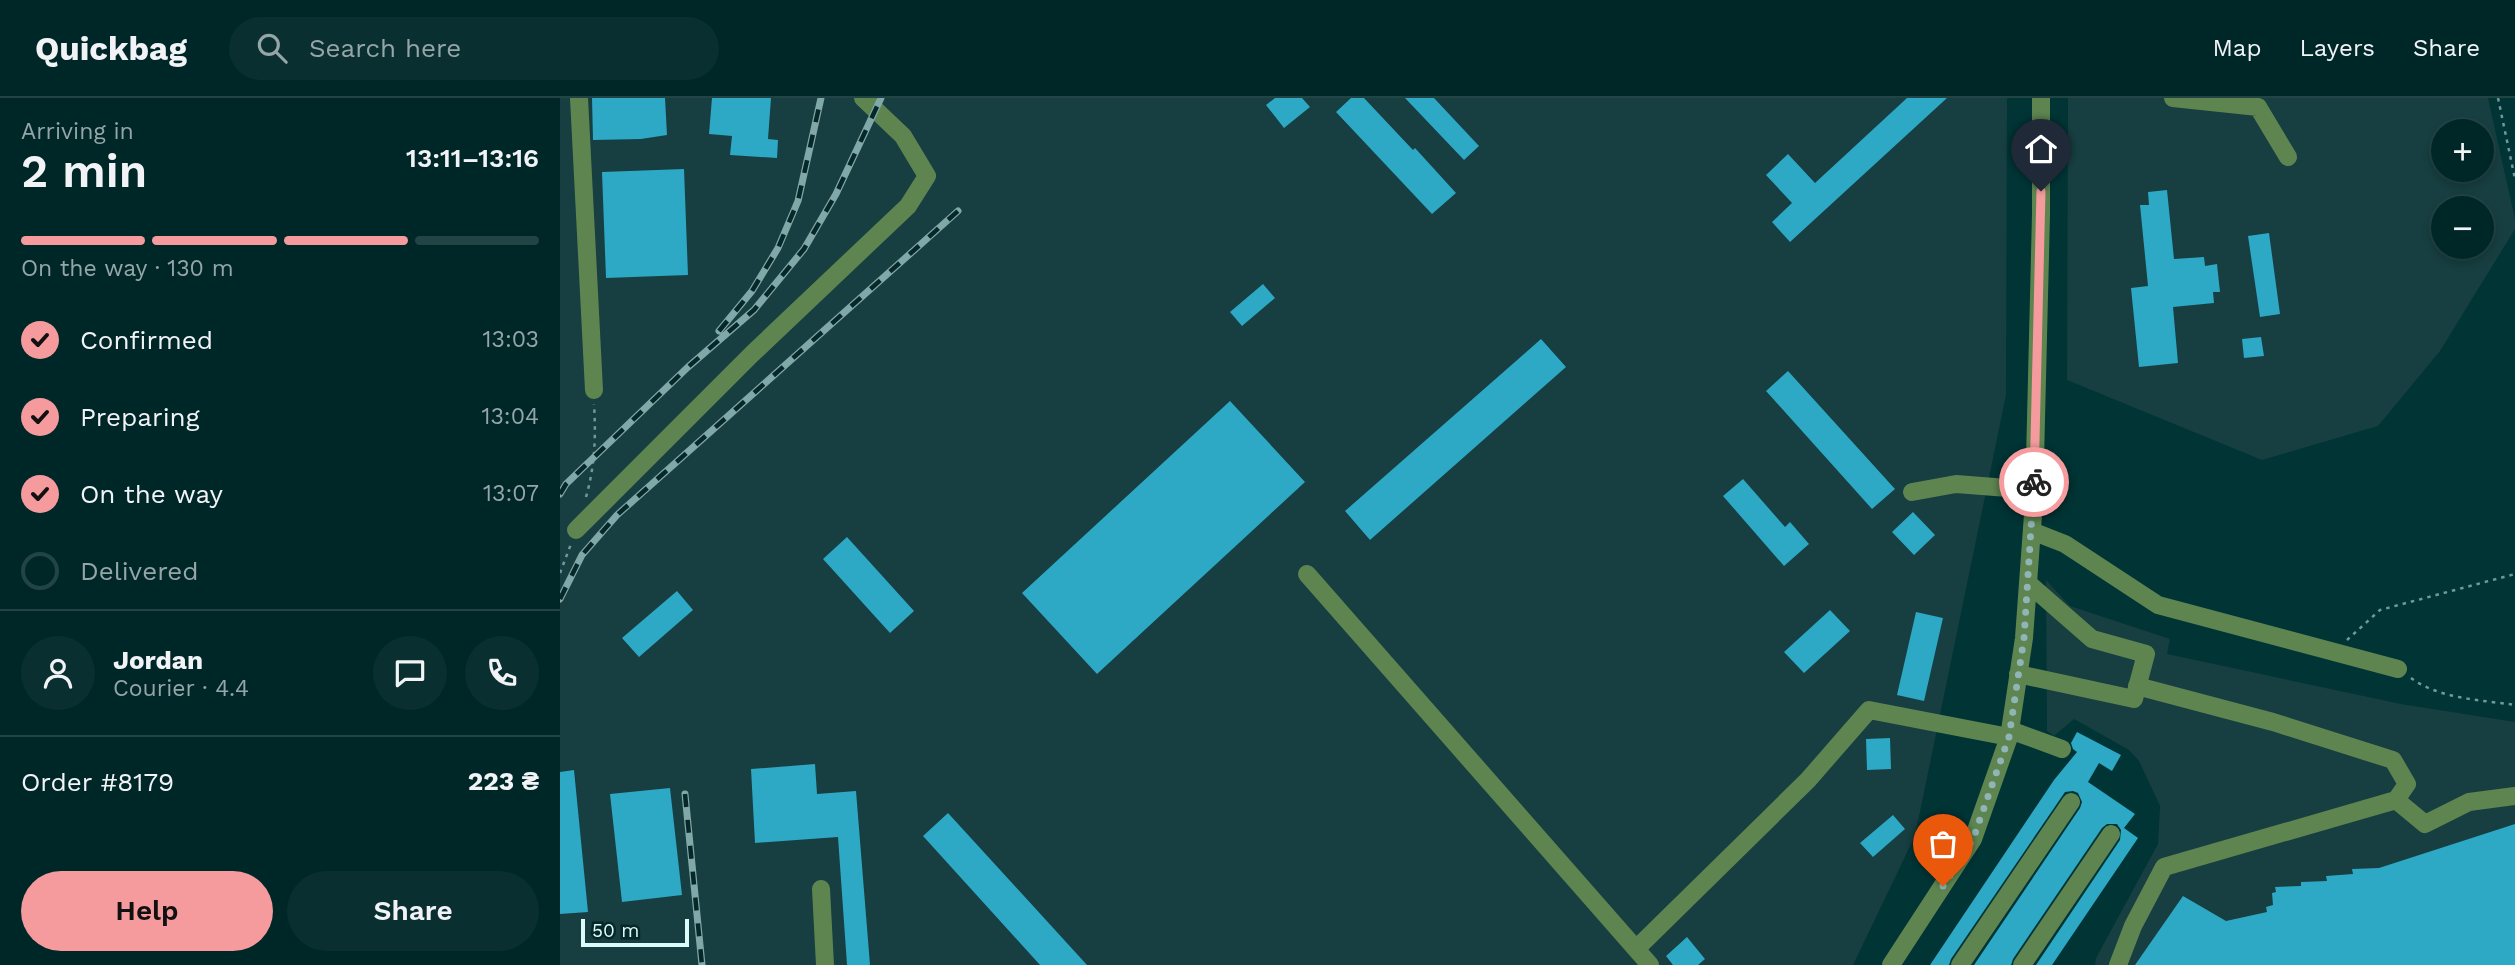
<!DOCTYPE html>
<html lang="en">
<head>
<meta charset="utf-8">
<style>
	:root { --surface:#002728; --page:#0a2f30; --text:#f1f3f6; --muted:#95a5a8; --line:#224445; --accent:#f59b9d }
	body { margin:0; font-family:"Work Sans",sans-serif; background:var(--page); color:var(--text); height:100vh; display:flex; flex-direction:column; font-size:26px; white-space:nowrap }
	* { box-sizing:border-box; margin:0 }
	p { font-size:23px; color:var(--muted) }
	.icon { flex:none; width:38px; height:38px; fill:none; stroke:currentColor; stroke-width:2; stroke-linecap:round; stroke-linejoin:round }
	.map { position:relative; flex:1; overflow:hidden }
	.sheet { display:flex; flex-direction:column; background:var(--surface); width:560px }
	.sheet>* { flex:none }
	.controls { position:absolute; left:1871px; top:21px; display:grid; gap:14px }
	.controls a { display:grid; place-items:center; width:63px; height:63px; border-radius:50%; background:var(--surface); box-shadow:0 4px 10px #0003,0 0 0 2px var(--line); font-size:35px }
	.scale { position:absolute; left:21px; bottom:18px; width:108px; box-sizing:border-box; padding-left:7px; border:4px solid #dcfbfb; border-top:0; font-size:19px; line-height:24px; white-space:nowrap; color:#dcfbfb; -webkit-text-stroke:5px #062829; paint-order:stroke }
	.pin { position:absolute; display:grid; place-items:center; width:60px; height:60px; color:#fff; margin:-72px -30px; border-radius:50% 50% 50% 0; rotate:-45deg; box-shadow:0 0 7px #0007 }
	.pin .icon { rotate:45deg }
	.courier { position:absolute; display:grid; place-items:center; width:70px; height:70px; margin:-35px; border:5px solid #f59b9d; border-radius:50%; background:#fff; color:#222; box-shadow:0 2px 9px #0007 }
	.overview em { font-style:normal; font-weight:600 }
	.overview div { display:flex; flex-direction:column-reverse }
	.overview { display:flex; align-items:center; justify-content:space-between; height:119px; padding:0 21px }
	h1 { font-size:46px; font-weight:600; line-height:52px }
	.bar { display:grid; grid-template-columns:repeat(4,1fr); gap:10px 7px; align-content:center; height:84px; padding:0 21px }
	.bar i { height:9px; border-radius:5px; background:var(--line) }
	.bar .on { background:var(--accent) }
	.bar p { grid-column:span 4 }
	.line { display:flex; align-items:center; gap:18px; padding:0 21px; border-top:2px solid var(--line) }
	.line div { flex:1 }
	.round { display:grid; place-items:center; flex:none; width:74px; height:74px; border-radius:37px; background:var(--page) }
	ol { padding:0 21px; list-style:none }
	li { display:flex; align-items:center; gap:21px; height:77px }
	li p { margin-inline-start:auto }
	li .icon { padding:7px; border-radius:50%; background:var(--accent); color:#111; stroke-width:4 }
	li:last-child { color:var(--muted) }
	li i { width:38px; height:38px; border:4px solid var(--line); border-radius:50% }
	.primary-button { display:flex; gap:14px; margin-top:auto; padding:14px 21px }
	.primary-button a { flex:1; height:80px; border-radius:42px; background:var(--accent); color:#111; font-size:28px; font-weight:600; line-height:80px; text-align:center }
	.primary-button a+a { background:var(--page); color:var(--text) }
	header { display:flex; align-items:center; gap:42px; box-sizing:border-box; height:98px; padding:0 35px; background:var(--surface); border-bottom:2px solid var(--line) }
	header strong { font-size:33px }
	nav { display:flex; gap:38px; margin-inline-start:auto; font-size:24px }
	.search { width:490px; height:63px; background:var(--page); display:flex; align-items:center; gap:18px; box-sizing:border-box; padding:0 24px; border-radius:38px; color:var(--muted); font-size:26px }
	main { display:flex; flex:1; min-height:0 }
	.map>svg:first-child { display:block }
	.built { fill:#173e40; fill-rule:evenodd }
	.building { fill:#2da8c5 }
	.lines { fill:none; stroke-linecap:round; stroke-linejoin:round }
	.path { stroke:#70999a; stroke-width:2.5; stroke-dasharray:3.5 5; stroke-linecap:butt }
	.minor { stroke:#5e8550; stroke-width:18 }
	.rail-casing { stroke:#80a8a8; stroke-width:7 }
	.rail { stroke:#062829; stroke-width:4.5; stroke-dasharray:13; stroke-linecap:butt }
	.done { stroke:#8fb5b6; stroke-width:7; stroke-dasharray:0 12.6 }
	.route { stroke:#f59b9d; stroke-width:9 }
</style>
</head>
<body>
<header>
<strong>Quickbag</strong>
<div class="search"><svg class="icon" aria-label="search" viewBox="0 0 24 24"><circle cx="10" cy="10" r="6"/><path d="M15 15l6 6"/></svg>Search here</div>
<nav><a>Map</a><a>Layers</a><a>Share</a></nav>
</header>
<main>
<section class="sheet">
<div class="overview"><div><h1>2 min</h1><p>Arriving in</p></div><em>13:11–13:16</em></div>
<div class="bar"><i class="on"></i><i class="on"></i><i class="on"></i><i></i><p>On the way · 130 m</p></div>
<ol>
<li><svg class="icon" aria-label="check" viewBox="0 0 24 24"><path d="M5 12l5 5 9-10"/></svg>Confirmed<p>13:03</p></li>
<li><svg class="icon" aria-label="check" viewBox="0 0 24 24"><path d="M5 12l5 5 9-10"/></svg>Preparing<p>13:04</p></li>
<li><svg class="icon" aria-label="check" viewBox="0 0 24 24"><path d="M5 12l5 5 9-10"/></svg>On the way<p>13:07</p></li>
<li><i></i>Delivered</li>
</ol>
<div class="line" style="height:126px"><a class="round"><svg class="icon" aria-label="person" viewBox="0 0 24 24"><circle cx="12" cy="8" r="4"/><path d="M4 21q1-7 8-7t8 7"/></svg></a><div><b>Jordan</b><p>Courier · 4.4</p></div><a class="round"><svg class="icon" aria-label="chat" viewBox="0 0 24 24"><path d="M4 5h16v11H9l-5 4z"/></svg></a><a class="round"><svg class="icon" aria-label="phone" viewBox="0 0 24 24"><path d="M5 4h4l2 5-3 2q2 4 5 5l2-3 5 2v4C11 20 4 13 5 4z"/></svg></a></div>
<div class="line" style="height:91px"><div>Order #8179</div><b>223 ₴</b></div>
<div class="primary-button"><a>Help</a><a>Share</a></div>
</section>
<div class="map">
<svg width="1955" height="867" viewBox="0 0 1955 867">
	<rect width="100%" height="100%" fill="#003435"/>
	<!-- built -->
	<path class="built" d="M0,0H1447L1446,297L1355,738L1293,867H0Z
		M1508,0H1928L1955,121V131L1880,253L1818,328L1702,362L1507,282ZM1883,33H1922V72H1883ZM1883,110H1922V149H1883Z
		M1486,482L1510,508L1610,541L1607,556L1841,606L1955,624V867H1535L1536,860L1598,746L1600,708L1579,663L1569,652L1514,621L1494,638L1487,633Z"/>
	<!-- building -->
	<path class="building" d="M32,0H105L107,37L81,41L33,42Z
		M152,0H211L208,41L218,42L217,60L170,57L172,38L149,36Z
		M715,0H742L750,9L724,30L706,7Z
		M791,0H804L853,52L855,50L896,95L872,116L776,14Z
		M845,0H874L919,48L904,62Z
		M1347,0H1387L1230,144L1212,124L1232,105L1206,77L1228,56L1255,85Z
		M124,71L128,177L46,180L42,74Z
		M1607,92L1614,161L1644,159L1645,168L1657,166L1660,194H1653L1654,205L1613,209L1618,265L1579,269L1571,190L1588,188L1580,107H1589L1588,94Z
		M1709,135L1720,216L1700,219L1688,138Z
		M703,186L715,200L682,228L670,214Z
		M1701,239L1704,258L1684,260L1682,241Z
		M981,241L1006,269L810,442L785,413Z
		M1228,273L1335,391L1312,411L1206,293Z
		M670,303L745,384L537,576L462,495Z
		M1183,381L1225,429L1230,424L1249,446L1224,468L1163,398Z
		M1353,414L1375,437L1354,457L1332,434Z
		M287,439L354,513L330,535L263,461Z
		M117,493L133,512L79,559L62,540Z
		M1270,512L1290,533L1244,575L1224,554Z
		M1356,514L1383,520L1364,603L1337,597Z
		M1517,634L1561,657L1552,673L1539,665L1528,684L1575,716L1564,730L1578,740L1492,867H1476L1560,742L1561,732L1557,726H1547L1542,730L1453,861L1451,867H1414L1520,710L1522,704L1518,695L1513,693L1505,694L1391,861L1389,867H1370L1494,682L1517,654L1513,651L1511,645Z
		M1330,640L1331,671L1307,672L1306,641Z
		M255,666L257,696L296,693L310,867H287L278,739L195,745L191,671Z
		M14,672L28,814L0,816V674Z
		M110,690L122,797L62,804L50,696Z
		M388,715L527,867H480L363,738Z
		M1333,717L1345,731L1313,759L1300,745Z
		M1955,726V867H1575L1623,798L1666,823L1707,814L1706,809L1713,807L1712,795L1716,794L1715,789L1741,788V784L1767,783L1766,778L1793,776L1792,771L1819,770Z
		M1127,839L1145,861L1138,867H1113L1106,858Z"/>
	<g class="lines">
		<!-- path -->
		<path class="path" d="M1938,0L1955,81
			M26,399C35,368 36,338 34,306
			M0,475L11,446
			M1787,542L1820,512L1955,476
			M1851,580C1879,601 1922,602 1955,607"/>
		<!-- minor -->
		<path class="minor" d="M19,0L34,292
			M1613,0L1698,9L1728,59
			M1352,394L1396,386L1474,392
			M16,432L192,256L348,108L367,78L343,38L303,0
			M1472,433L1505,446L1598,507L1838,571
			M747,476L1090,867
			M1458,576L1574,601L1586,556L1532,541L1468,485
			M1450,632L1502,651
			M1836,702L1865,726L1909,704L1955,698
			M261,791L265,867
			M1076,851L1248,682L1309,612L1449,639
			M1331,867L1413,741L1449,639L1464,540L1474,403L1481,116V0
			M1400,867L1511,704
			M1462,867L1551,736
			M1558,867L1573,828L1604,769L1836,702L1847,686L1833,662L1713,624L1577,588"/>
		<defs>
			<path id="rail" d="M159,233L192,193L218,150L238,103L261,0
				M0,396L6,386L128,269L194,212L244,151L276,96L321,0
				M0,501L22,457L57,417L398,113
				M125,696L142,867"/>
		</defs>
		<!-- rail casing -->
		<use href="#rail" class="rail-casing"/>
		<!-- rail -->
		<use href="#rail" class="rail"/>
	</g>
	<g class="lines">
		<!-- done -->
		<path class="done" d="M1383,788L1413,741L1449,639L1464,540L1474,384"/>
		<!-- route -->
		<path class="route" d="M1474,384L1481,93"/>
	</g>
</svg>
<div class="controls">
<a>+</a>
<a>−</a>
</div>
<div class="scale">50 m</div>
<div class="pin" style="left:1383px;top:788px;background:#ea580c"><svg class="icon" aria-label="bag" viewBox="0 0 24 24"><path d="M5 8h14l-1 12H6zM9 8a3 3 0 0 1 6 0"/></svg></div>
<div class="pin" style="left:1481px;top:93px;background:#1f2937"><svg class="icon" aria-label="home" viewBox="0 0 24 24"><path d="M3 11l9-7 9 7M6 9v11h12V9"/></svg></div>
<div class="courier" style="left:1474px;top:384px"><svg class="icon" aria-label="bike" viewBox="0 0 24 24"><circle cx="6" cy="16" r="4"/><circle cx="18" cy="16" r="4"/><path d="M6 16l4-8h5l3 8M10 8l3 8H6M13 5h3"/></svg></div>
</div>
</main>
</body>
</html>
